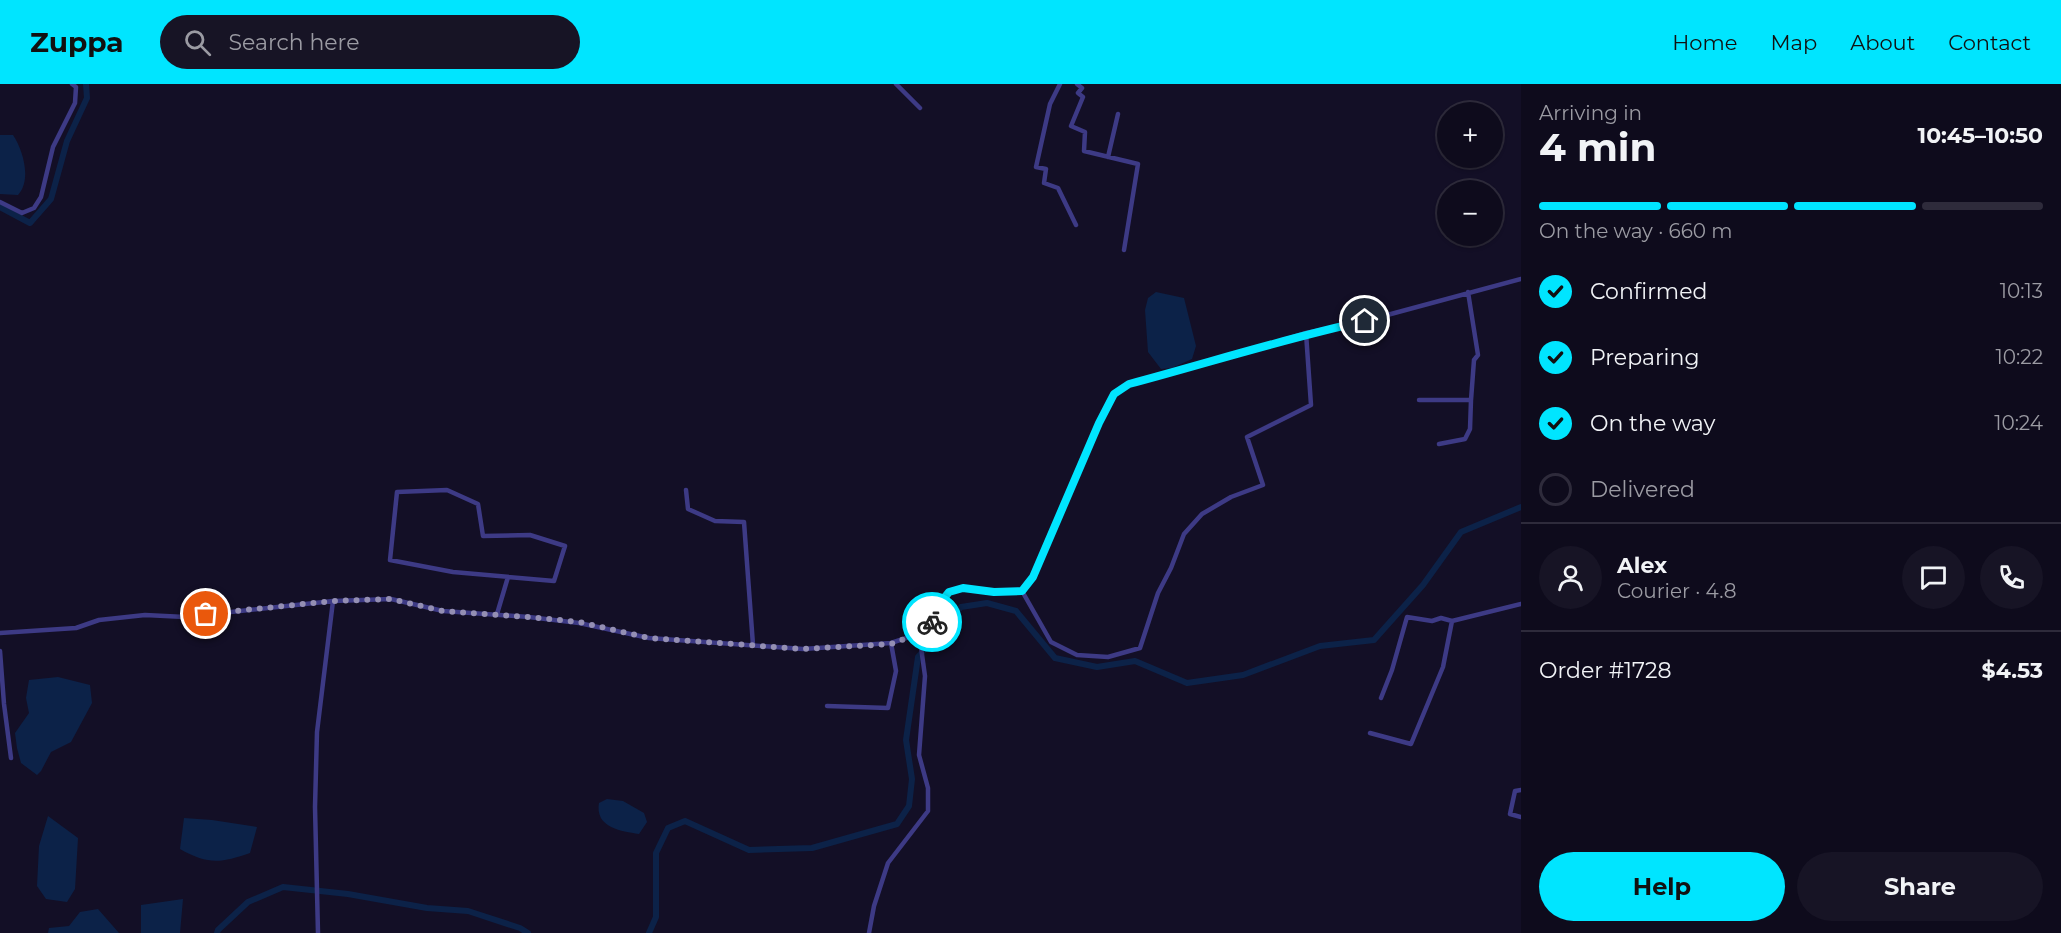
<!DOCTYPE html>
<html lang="en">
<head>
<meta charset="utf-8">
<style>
	:root { --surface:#0e0b1c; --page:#171425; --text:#f1f3f6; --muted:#9b9ba3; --line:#2e2b3b; --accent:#00e5ff }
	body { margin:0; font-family:Montserrat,sans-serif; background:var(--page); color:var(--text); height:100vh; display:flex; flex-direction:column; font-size:22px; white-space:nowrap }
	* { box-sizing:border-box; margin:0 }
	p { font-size:20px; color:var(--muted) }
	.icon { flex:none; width:33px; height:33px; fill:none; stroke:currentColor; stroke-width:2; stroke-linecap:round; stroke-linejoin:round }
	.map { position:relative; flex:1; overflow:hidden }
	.panel { display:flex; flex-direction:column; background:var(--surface); width:540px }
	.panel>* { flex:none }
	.controls { position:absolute; left:1437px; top:18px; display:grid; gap:12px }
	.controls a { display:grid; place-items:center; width:66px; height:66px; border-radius:50%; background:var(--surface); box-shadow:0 2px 4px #0004,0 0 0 2px var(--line); font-size:30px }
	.pin { position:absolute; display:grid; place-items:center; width:51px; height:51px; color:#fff; margin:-26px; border:3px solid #fff; border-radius:50%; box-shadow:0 2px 6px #0007 }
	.courier { position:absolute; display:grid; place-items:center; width:60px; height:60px; margin:-30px; border:4px solid #00e5ff; border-radius:50%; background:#fff; color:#222; box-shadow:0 2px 8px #0007 }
	.summary em { font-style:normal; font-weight:700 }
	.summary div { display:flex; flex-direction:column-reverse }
	.summary { display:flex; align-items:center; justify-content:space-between; height:102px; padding:0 18px }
	h1 { font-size:39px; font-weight:700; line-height:45px }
	.bar { display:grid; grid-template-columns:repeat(4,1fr); gap:9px 6px; align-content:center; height:72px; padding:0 18px }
	.bar i { height:8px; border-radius:4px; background:var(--line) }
	.bar .on { background:var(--accent) }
	.bar p { grid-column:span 4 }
	.line { display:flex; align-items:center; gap:15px; padding:0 18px; border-top:2px solid var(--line) }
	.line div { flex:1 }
	.round { display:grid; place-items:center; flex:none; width:63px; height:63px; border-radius:32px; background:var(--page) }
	ol { padding:0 18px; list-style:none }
	li { display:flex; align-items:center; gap:18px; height:66px }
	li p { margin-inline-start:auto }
	li .icon { padding:6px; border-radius:50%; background:var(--accent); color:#111; stroke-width:4 }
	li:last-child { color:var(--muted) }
	li i { width:33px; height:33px; border:3px solid var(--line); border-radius:50% }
	.cta { display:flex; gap:12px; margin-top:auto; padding:12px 18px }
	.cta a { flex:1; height:69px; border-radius:36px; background:var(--accent); color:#111; font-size:24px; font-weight:700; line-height:69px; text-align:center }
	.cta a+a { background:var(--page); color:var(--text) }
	header { display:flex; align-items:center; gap:36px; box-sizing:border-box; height:84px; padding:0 30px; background:var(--accent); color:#111 }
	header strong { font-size:28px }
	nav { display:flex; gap:33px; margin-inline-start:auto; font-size:21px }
	.search { width:420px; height:54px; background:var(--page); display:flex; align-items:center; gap:15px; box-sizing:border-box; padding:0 21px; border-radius:33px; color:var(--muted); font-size:22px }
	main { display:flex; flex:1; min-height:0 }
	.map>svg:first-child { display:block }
	.water { fill:#0c2248 }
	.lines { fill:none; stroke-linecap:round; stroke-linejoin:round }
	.canal { stroke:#0c2248; stroke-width:6 }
	.street { stroke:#3d3a85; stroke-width:4.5 }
	.done { stroke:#948fb3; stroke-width:6; stroke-dasharray:0 10.8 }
	.route { stroke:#00e5ff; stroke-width:8 }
</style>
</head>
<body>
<header>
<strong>Zuppa</strong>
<div class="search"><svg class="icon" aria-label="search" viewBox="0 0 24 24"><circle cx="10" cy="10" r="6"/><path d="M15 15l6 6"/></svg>Search here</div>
<nav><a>Home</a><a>Map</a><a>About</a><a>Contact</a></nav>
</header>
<main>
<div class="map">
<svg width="1521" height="849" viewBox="0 0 1521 849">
	<rect width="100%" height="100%" fill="#130f26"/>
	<!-- water -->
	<path class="water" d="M0,51H13C23,66 32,96 18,111L0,110Z
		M1156,208L1184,214L1196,262L1192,275L1172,284L1161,285L1148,268L1145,226L1148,214Z
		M58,593L90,601L92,619L71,658L51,668L41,687L37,691L21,679L17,664L15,649L29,629L26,614L29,596Z
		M607,715L623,717L644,729L647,738L639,750C619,747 595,743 599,719Z
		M48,732L78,754L75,805L67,818L46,815L37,802L39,762Z
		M184,734L212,736L257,743L250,769C221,779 208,781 180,765Z
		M183,815L180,849H141V821Z
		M98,825L119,849H48L49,844L69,842L80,828Z"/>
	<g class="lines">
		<!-- canal -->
		<path class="canal" d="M0,123L30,139L51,115L67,57L87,14L86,0
			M217,849L218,846L248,818L283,803L348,810L427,824L468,827L520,844L528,849
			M649,849L656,833V769L668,744L685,737L749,766L812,764L897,740L909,722L912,695L906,656L918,573L961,523L987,519L1016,527L1055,574L1097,583L1135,577L1187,599L1243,591L1320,562L1374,556L1423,501L1461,448L1521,423"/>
		<!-- street -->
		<path class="street" d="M896,0L920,24
			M1060,0L1050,20L1036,83L1046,85L1044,99L1058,104L1076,141
			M1077,0L1082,4L1078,9L1083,13L1071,42L1085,48L1084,67L1138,80L1124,166
			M1108,73L1118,30
			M0,118L22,129L34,124L41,113L53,63L75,19L76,3L72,0
			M1419,316H1471L1474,276L1478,271L1468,208
			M1439,360L1465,355L1470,345L1471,316
			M447,406L478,420L483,452L530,451L565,462L554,497L453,488L390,476L397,408Z
			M686,406L688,425L715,437L744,438L753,561
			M1022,507L1051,558L1077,571L1108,573L1140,564L1158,509L1171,484L1184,450L1202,430L1231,413L1263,401L1247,353L1311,321L1306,249
			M497,530L508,493
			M0,549L76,544L99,536L145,531L185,533L333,517L391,515L443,527L529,533L579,539L649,554L803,565L891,559L915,551L931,541L941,517L949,508L963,504L995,508L1022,507L1033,493L1099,339L1114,310L1129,300L1251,266L1306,249L1365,237L1521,195
			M0,567L4,620L11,674
			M1381,614L1392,586L1407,533L1432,537L1441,534L1452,537L1521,520
			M827,622L888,624L896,587L891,559
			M1370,649L1411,660L1443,583L1452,537
			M1521,706L1515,707L1510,730L1521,733
			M318,849L315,723L317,648L333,517
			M869,849L874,822L888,779L928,727V704L919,671L925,592L919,549"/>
	</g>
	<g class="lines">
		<!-- done -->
		<path class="done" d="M206,530L333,517L391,515L443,527L529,533L579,538L649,554L803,565L891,560L915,551L932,538"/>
		<!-- route -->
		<path class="route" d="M932,538L941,518L949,508L963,504L994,508L1022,507L1033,493L1099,339L1114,310L1129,300C1208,279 1286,254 1365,237"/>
	</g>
</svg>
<div class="controls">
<a>+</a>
<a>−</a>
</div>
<div class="pin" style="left:206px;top:530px;background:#ea580c"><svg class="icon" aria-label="bag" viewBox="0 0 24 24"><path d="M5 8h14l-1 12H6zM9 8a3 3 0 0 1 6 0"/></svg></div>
<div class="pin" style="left:1365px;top:237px;background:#1f2937"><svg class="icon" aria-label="home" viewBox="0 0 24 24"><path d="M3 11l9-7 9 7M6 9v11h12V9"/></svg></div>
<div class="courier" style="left:932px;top:538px"><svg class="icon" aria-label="bike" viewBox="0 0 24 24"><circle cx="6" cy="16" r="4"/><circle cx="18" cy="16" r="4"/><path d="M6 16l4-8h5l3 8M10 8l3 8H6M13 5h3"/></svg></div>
</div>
<section class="panel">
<div class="summary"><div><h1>4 min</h1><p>Arriving in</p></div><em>10:45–10:50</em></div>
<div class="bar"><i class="on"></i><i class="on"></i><i class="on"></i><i></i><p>On the way · 660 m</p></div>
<ol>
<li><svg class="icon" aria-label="check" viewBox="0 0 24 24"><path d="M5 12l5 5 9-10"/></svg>Confirmed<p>10:13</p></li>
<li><svg class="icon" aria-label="check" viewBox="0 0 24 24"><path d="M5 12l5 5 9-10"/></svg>Preparing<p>10:22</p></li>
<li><svg class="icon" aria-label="check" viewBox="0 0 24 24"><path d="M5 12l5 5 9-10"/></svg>On the way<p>10:24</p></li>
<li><i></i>Delivered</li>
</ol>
<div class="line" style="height:108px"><a class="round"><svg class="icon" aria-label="person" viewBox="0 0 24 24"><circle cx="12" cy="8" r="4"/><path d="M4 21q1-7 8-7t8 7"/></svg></a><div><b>Alex</b><p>Courier · 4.8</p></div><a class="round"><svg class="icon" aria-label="chat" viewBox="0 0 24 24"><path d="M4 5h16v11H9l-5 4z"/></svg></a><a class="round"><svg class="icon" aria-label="phone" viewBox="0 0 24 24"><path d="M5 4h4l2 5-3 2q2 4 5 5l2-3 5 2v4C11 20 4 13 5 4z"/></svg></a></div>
<div class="line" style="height:78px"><div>Order #1728</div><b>$4.53</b></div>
<div class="cta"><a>Help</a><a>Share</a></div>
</section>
</main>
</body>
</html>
